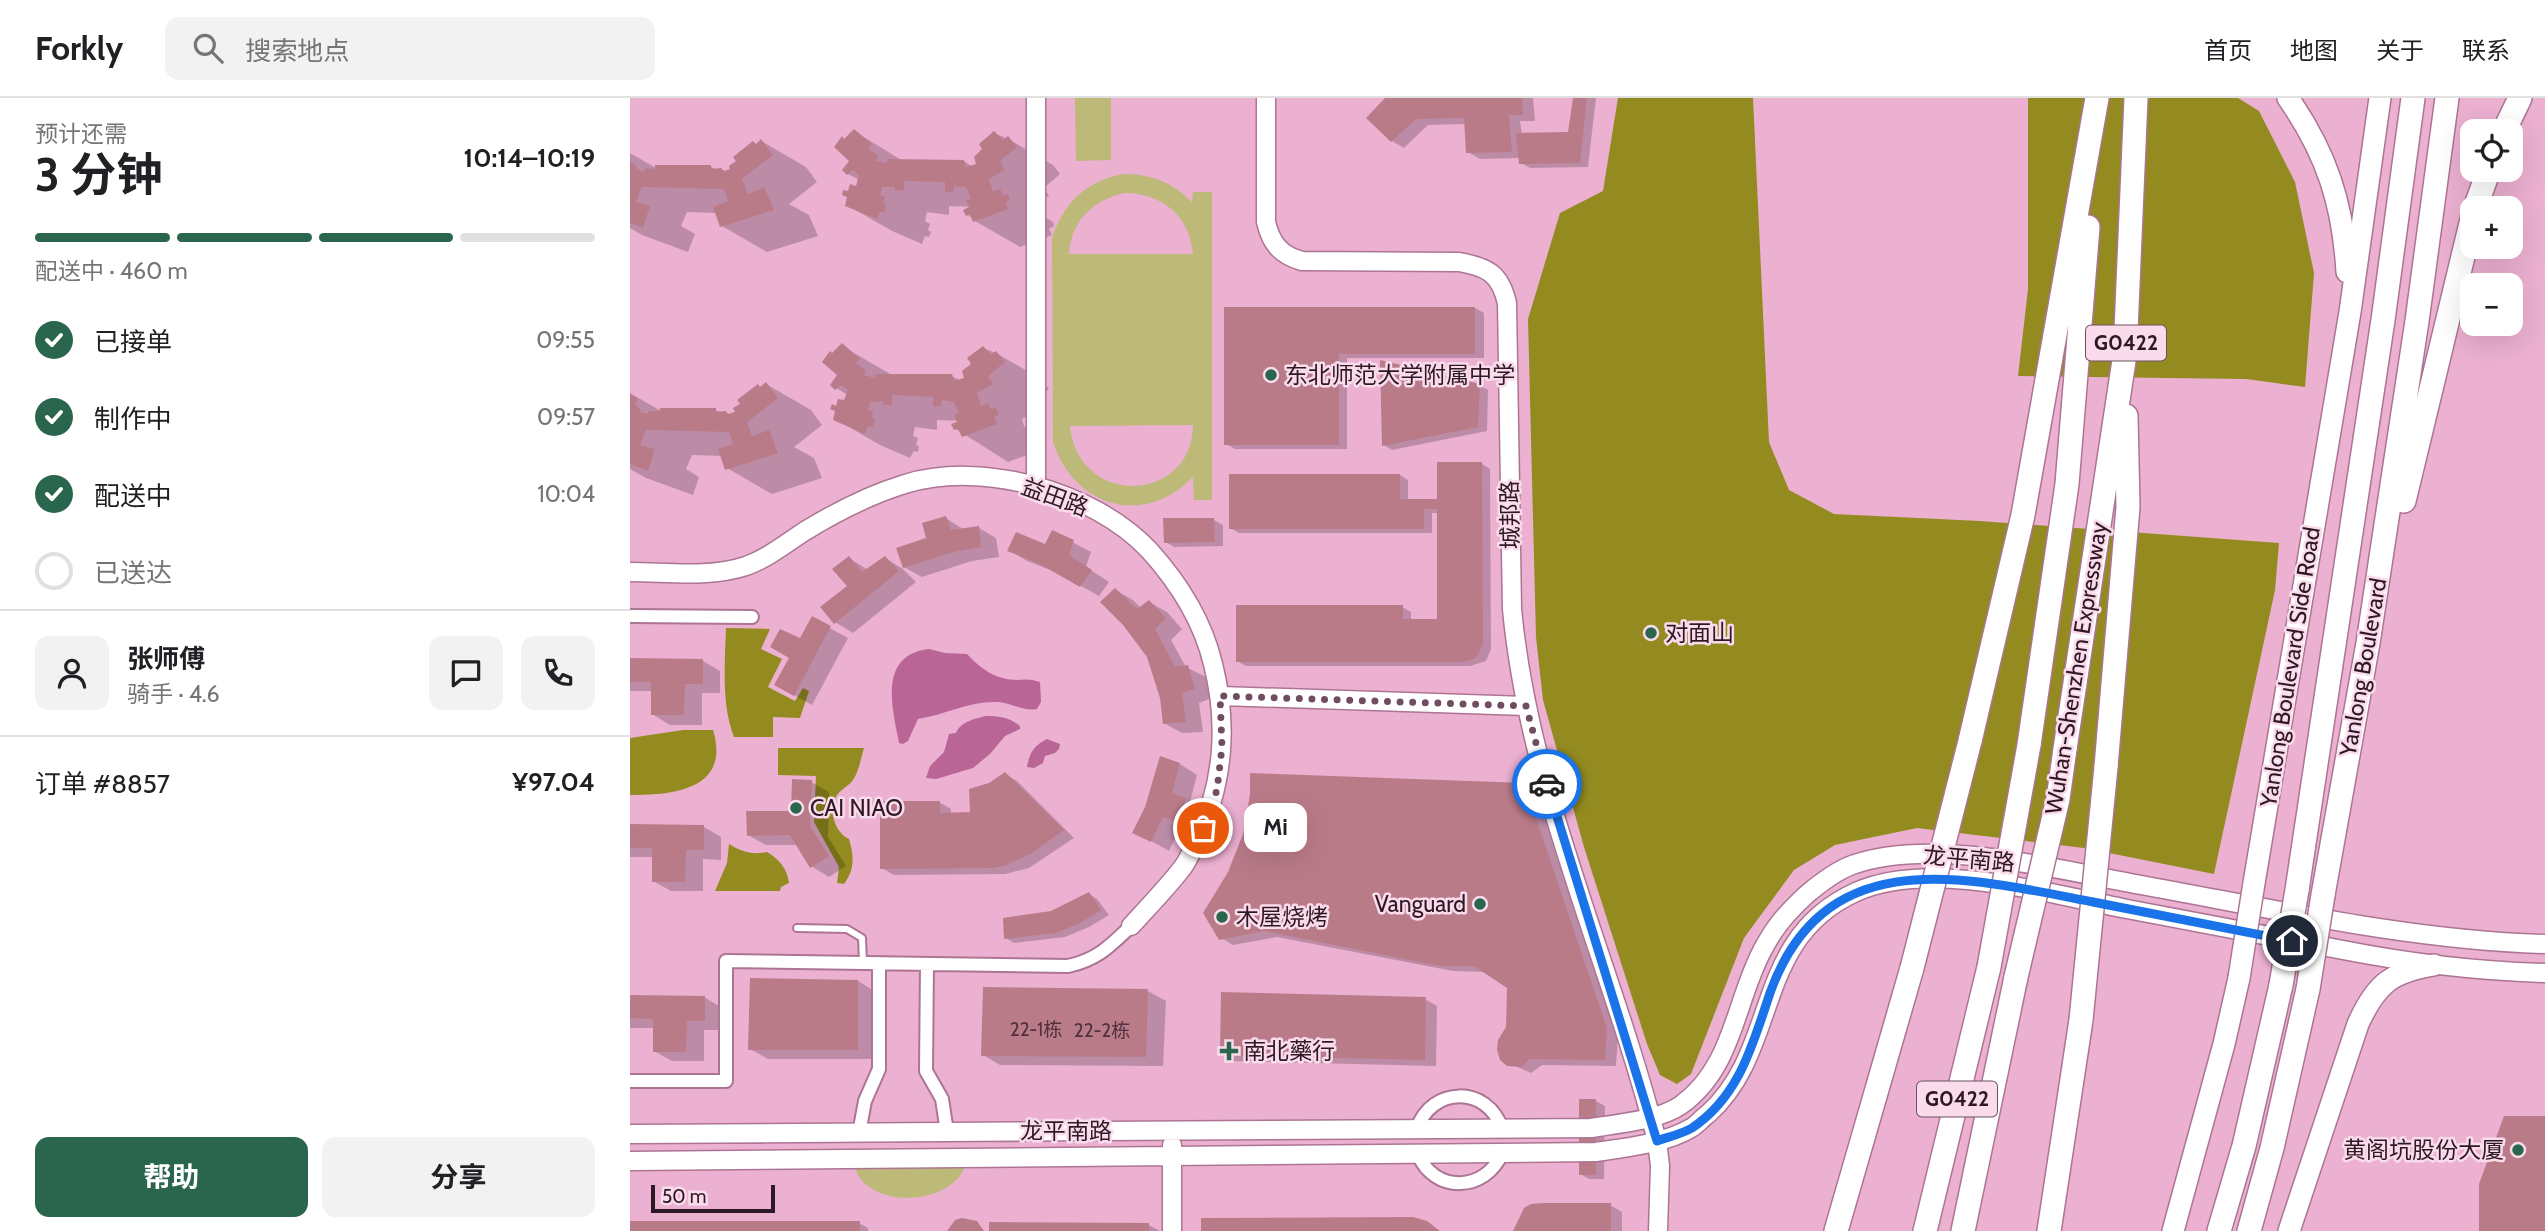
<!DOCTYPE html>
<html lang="zh">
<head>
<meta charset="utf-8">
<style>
	:root { --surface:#fff; --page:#f2f2f2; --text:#202124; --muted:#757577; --line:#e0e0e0; --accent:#2a654e }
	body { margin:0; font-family:Cabin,"Noto Sans SC",sans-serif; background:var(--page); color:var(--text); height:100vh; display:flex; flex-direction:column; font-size:26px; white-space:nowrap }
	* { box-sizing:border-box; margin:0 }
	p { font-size:23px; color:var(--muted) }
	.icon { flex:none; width:38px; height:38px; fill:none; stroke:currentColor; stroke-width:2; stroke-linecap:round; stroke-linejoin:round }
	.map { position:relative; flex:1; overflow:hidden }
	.details { display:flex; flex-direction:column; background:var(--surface); width:630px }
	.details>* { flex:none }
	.tools { position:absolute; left:1830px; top:21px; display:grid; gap:14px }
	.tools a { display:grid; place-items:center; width:63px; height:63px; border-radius:14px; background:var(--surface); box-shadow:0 7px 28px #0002; font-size:35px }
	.scale { position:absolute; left:21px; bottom:18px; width:124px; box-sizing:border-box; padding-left:7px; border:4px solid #2e1824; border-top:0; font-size:19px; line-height:24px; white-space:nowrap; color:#2e1824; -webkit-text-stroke:5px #fadbeb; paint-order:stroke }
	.pin { position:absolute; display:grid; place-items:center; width:60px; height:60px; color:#fff; margin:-30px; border:4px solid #fff; border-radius:50%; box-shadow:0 2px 7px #0007 }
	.courier { position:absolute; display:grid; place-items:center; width:70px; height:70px; margin:-35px; border:5px solid #1a73e8; border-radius:50%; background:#fff; color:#222; box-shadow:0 2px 9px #0007 }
	.bubble { position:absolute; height:49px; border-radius:14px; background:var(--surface); box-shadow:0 7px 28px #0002; font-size:23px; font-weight:700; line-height:49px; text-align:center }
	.head em { font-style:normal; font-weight:700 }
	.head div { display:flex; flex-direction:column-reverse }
	.head { display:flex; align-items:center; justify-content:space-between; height:119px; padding:0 35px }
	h1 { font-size:46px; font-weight:700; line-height:52px }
	.bar { display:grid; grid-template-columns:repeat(4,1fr); gap:10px 7px; align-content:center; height:84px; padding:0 35px }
	.bar i { height:9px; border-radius:5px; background:var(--line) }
	.bar .current { background:var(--accent) }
	.bar p { grid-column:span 4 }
	.line { display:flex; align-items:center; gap:18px; padding:0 35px; border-top:2px solid var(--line) }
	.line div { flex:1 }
	.round { display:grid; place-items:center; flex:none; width:74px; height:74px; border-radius:14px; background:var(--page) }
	ol { padding:0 35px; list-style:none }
	li { display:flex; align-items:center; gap:21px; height:77px }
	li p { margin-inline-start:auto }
	li .icon { padding:7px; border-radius:50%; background:var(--accent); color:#fff; stroke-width:4 }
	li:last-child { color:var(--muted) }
	li i { width:38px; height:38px; border:4px solid var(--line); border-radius:50% }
	.cta { display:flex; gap:14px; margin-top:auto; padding:14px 35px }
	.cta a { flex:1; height:80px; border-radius:14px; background:var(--accent); color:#fff; font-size:28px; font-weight:700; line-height:80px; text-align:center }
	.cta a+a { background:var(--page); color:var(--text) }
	header { display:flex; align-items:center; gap:42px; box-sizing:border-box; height:98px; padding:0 35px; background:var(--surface); border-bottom:2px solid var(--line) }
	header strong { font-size:33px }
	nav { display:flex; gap:38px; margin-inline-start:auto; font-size:24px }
	.search { width:490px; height:63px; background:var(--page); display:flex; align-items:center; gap:18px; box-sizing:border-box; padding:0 24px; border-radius:14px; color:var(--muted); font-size:26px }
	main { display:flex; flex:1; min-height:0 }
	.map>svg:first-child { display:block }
	.green { fill:#bcb979; fill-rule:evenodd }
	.forest { fill:#938b20 }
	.water { fill:#b96697 }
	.shadow { fill:#0003 }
	.building { fill:#ba7b89 }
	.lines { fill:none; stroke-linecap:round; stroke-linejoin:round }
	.lane-casing { stroke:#ac7594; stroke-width:10 }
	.street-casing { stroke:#ac7594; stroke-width:16 }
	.secondary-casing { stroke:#ac7594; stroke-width:21 }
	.primary-casing { stroke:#ac7594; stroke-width:24 }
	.highway-casing { stroke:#ac7594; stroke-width:26 }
	.lane { stroke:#fff; stroke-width:6 }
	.street { stroke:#fff; stroke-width:12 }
	.secondary { stroke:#fff; stroke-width:18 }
	.primary { stroke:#fff; stroke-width:21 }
	.highway { stroke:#fff; stroke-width:23 }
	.primary-bridge-casing { stroke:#ac7594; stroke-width:24; stroke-linecap:butt }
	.highway-bridge-casing { stroke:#ac7594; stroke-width:26; stroke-linecap:butt }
	.primary-bridge { stroke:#fff; stroke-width:21 }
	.highway-bridge { stroke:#fff; stroke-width:23 }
	.done { stroke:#704d61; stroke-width:7; stroke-dasharray:0 12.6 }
	.route { stroke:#1a73e8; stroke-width:9 }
	.poi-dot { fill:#2a654e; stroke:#fadbeb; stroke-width:2.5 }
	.labels { text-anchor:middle; stroke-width:5; stroke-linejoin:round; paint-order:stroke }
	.number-label { font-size:19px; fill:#51313d }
	.shield { fill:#fadbeb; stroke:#6b5260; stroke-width:2 }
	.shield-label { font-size:21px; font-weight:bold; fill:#2e1824 }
	.poi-label { font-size:23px; fill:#2e1824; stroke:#fadbeb; text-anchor:start }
	.street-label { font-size:23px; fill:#2e1824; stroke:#fadbeb }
</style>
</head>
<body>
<header>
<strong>Forkly</strong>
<div class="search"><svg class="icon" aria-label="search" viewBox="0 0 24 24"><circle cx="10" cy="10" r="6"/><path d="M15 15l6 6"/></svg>搜索地点</div>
<nav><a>首页</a><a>地图</a><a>关于</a><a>联系</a></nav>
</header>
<main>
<section class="details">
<div class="head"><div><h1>3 分钟</h1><p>预计还需</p></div><em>10:14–10:19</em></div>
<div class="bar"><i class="current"></i><i class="current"></i><i class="current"></i><i></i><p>配送中 · 460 m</p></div>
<ol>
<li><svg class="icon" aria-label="check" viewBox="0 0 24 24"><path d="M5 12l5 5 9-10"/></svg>已接单<p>09:55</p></li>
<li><svg class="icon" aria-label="check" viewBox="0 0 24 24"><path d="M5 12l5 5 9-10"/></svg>制作中<p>09:57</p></li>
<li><svg class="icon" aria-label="check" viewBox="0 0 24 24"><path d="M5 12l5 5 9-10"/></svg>配送中<p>10:04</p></li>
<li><i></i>已送达</li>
</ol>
<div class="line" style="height:126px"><a class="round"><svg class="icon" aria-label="person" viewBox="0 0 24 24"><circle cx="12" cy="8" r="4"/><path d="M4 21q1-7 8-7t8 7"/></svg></a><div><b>张师傅</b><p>骑手 · 4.6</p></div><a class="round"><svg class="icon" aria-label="chat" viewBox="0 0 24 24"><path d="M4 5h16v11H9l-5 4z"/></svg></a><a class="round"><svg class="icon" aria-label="phone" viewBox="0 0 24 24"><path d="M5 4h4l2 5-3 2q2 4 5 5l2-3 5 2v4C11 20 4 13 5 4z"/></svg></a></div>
<div class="line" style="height:91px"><div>订单 #8857</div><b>¥97.04</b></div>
<div class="cta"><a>帮助</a><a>分享</a></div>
</section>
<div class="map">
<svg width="1915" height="1133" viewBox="0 0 1915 1133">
	<rect width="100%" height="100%" fill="#ecb0d1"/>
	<!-- green -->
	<path class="green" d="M445,0H481V62L446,63Z
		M492,76C521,76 542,84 562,104L563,94H582V402H564L563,379C514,430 444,409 423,344L422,140C434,104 456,84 492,76ZM494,95C532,95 560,118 563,156H439C441,123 463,102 494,95ZM563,327C562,406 448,410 440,328Z
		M336,1066C322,1110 235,1112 224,1067Z"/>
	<!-- forest -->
	<path class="forest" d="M988,0H1123L1139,344L1159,392L1204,416L1350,423L1649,445L1645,492L1584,776L1454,750L1287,730L1205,747L1164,772L1114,840L1061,976L1047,986L1030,977L1017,946L954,749L913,602L906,539L898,221L930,115L973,93Z
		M1398,0H1608L1629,13L1665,84L1684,175L1675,289L1616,281L1388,278L1398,191Z
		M96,530L140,531L131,551L152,561L138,589L165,603L173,590L179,593L170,620L143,619V639H104C91,605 95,566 96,530Z
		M53,632H83C101,692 43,697 0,697V640Z
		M148,650H234C231,660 229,673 223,682C219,688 211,691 207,697C198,711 204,734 219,741C224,758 225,771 214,786L207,785L209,769L184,724L186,678L148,677Z
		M99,746C112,754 122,757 137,754C149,761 157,770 159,785L151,789L150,793H85L97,765Z"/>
	<!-- water -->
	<path class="water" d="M299,551L315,555L337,556C351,571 366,582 388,582C397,581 401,581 410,584L411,604L407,611C392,614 380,603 364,604C338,604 314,617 288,621L278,643L273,646L269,645C262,609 248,557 299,551Z
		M356,618C369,618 379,619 390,628V631L375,638L360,656L343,670L306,681L296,680L300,668L314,654L319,636L326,635C331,623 345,621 356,618Z
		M417,641L430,646L429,651L425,655L415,658L413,665L404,670L397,669C399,656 404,647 417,641Z"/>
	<!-- shadow -->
	<path class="shadow" d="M758,0H903L905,23H890L892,37L940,36L944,0H966L958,69L900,70L891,65L890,60L850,61L838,54L836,26L798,27L774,50L762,43L739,20Z
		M224,33L273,63H334L343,69L348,67L364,35L378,41L423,67L430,76L414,90L419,98L403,106L406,114L423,124L424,128L419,131L422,137L390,149L345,123L338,117L344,109L319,108V117L297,114L295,123L300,126L298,132L301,134L299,139L295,138L292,146L262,133L217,107L219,96L227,90L229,82L218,76L221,62L215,42Z
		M131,43L176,69L187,84L159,106L179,117L188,138L137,154L92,128L87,115L57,114L51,128L65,136L58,154L12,137L0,130V55L26,70L81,69L95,75L102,73Z
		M596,210H845L854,215V260H717V351H605L596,346Z
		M212,248L262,277L322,278L331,283L337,282L353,250L366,255L411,281L419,291L402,304L407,313L392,321L394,328L411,338V352L378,364L326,331L332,323L307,322V332L285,329L283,338L288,340L286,347L289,348L288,354L284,353L280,360L250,347L205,321L207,310L215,304L218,297L206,290L209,277L203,257Z
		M136,286L181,312L192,327L164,349L184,360L192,380L142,396L97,370L92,358L62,357L56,371L69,379L63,397L16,380L0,371V295L31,313L85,312L100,317L107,315Z
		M849,287L858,292L857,333L762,352L754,347Z
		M852,366L860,371L861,551L856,563L840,568H616L607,563L772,509L781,514V523H809V415H802V435H609L600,430L770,377L778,382V403H809Z
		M316,420L334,432L349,430L366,440L369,459L342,463L292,479L274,469Z
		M584,422L593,427V448L544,449L536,444Z
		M423,434L461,454L456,469L479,484L469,498L428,475L397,463L379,452L416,448Z
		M219,460L238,472L255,460L273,471L286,484L223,535L205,524L219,489Z
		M485,492L503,502L511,510L519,504L537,514L552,531L541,542L556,569L576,579L582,600L569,605L573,634L552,635L534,625L531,599L519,558Z
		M183,521L218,540L182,607L146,587Z
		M0,561L73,563L90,573V595H72V627H40L22,616L23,593H0Z
		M532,660L550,666L567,677L560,704L573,712L566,732L551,728L539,753L505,734L516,710Z
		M375,676L387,683L444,740L399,770L375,776L264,777L252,770L309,704L321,711V717L342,716L359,687Z
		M181,684L199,694L198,739L216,768L199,779L181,768L167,747H136L118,737L162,714Z
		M894,686L906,693L988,938L986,968L912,967L901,975L874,963L878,930V890L855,874L823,873L647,839L603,847L591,840Z
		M0,728L74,729L91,739V762L73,761V793H41L23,783L24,759H0Z
		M459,796L467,801L479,817L459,829L435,839L384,845L376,840Z
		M228,883L246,894L245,961H138L120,951Z
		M354,891L518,893L536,903L533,968L370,967L353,957Z
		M0,898L74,899L92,910V932H74V963H42L24,953L25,930H0Z
		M795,901L807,908L806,968L603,963L592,956Z
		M966,1003L975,1008L974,1081H959L950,1076Z
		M980,1107L992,1114V1133H885Z
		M0,1124L229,1125L238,1130V1133H0Z
		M519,1127L530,1133H361Z"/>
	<!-- building -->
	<path class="building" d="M755,0H892L893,17H879L882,54L836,55L834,20L786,21L761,44L736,20Z
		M943,0H957L950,65L889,66L886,35L938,34Z
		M224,31L242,46L238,50L248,58L246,63L256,65L258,61L334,62L336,69L346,66L344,59L352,51L349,46L364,33L373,42L378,38L387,49L370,63L375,72L359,81L363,93L370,91L373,97L378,96L380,102L375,105L378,111L343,124L340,116L336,118L333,112L339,109L336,102L341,101L336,89L324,88L323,94H315V84L274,83V92L265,93V89H252L250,98H255L253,105L256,106L254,114H250L247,121L215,108L217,99L212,97L213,92L218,93L220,86L226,88L229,77L223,72L217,77L212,72L219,63L204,49L212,38L214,41Z
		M131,41L143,57L112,81L118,96L134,89L144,112L90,129L83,109L98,103L94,91L12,89L6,104L20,108L13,130L0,125V63L7,69L6,71L14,74L15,70L25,71V67H81V71L91,70L94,73L100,71L99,68L106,63L103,59L123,43L126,46Z
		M594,209H845V256H709V347H594Z
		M212,245L230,261L226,265L236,273L234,277L245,280L246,276H322L324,283L334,280L332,273L341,266L337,260L353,248L361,257L366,253L375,264L358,278L363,286L347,295L351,308L358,305L361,311L366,310L369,317L364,319L367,326L332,339L328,331L324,332L321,326L327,324L324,317L329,315L324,304L312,302L311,308H303V299L262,297V307H253V303L240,304L238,313H243L242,319L245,321L243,329L238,328L235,336L203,322L205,313L200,311L202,306L206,308L208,301L214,302L218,292L211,287L205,292L200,287L207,277L192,264L200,253L202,255Z
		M750,262L850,286L848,329L752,348Z
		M136,284L148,300L117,324L122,338L139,332L148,355L95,372L88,351L103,346L99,334L16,332L10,347L25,351L18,373L0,366V296L8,301L5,306L11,312L10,314L18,316L19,313H29L30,310H86V314L96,313L98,316L105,314L103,310L110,306L107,302L128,286L130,289Z
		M807,364H852L853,546L847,558L842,562L830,564H606V507H773V521H807V411H794V431H599V376H770V401H807Z
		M316,418L321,432L349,428L351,449L323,454L273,470L266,450L296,440L292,425Z
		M533,420H584L585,444L534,445Z
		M422,432L444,442L439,457L462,472L450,489L408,465L377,453L386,434L415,446Z
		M219,458L232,474L255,458L269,473L204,526L190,509L217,488L202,471Z
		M485,490L507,511L519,502L536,520L525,531L545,569L558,567L565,591L552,595L556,624L533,626L530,600L517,559L493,527L470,504Z
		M182,518L201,528L164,598L144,587L159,560L140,549L150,531L170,540Z
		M0,560L73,561V586H55L54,617H21V584H0Z
		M530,658L550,665L542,695L556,700L549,723L533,719L521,744L502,735L515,709Z
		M375,674L434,732L402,755L374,768L362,770L250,771V703H310V715L340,714L339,691L359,685Z
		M620,675L894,685L977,930L975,962L899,961L892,969L877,968L870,962L867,952L868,942L876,929L877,890L844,868H810L634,833L589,842L573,815L598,774L613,736L620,697Z
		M162,681L182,682L180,728L199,758L180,770L160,737L117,738L116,713H161Z
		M0,726L74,727V752H56L55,784H22V750H0Z
		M459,794L471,812L450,825L426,835L374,841L373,820L421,813Z
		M120,880L228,882V952H118Z
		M353,889L518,891L516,959L351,958Z
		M591,894L796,899L795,962L590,957Z
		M0,897L75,898V923H57L56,954H23V921L0,920Z
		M949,1001H966V1077H949Z
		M1874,1018H1915V1133H1849V1086Z
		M915,1105H981V1133H883L894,1110L901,1106Z
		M783,1119L797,1123L810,1133H571V1120Z
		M332,1120L347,1123L354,1133H317L325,1122Z
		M0,1123H230V1133H0Z
		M359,1124L519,1125V1133H359Z"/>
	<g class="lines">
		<defs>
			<path id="lane" d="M167,830L217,831L232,840L233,865"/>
			<path id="street" d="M0,518L122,519
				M297,866L296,973L312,1001L317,1034
				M0,983H96V863L438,868C467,862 480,848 501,828
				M787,1031C801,988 858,987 872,1031
				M229,1035L235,1003L249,971V865
				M788,1056C804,1096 856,1094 872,1055"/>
			<path id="secondary" d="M636,0V124C641,145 650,157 672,163L829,164C857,169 870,175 877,205L882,511C899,694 982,866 1027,1043L1030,1068L1028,1133
				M406,389V0
				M0,474C37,474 80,480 116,468C138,460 155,446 175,433C206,414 239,397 275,386C352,362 463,393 519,452C548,484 573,524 583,566C598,625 594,686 567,741C563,750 559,761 553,769C537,790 518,809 501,828
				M591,598L896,608
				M0,1036L961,1030C987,1026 1030,1022 1051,1007C1103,970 1105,904 1132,853C1145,828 1156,816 1176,797C1189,786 1206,773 1222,767C1301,738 1429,772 1511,787C1644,811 1779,842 1915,846
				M0,1063L966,1054C994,1050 1037,1045 1061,1030C1067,1027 1072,1020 1078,1016C1151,950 1122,841 1226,794C1300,761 1420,796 1497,811C1569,825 1641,839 1713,852C1779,865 1847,873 1915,875
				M542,1133V1047"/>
			<path id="primary" d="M1658,0C1697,56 1713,106 1717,174
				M1624,785L1720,214L1750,0
				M1543,1133L1594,946L1609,880
				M1659,1133L1728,926C1746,886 1761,874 1804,867"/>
			<path id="highway" d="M1874,33L1890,0
				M1845,110L1859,72
				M1774,403L1843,117
				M1340,643L1393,417L1467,0
				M1399,647L1437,386L1458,129
				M1435,651L1495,256L1506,0
				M1476,669L1498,409L1496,318
				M1667,792L1753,222L1783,0
				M1693,797L1738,545L1787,223L1817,0
				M1206,1133L1282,870
				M1295,1133L1359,869
				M1333,1133L1386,879
				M1419,1133L1451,922
				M1589,1133L1614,1048L1651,887
				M1619,1133L1642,1050L1678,891"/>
		</defs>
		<!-- lane casing -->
		<use href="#lane" class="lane-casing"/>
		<!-- street casing -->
		<use href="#street" class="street-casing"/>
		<!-- secondary casing -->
		<use href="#secondary" class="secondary-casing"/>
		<!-- primary casing -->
		<use href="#primary" class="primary-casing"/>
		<!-- highway casing -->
		<use href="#highway" class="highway-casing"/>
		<!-- lane -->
		<use href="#lane" class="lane"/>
		<!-- street -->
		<use href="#street" class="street"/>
		<!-- secondary -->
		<use href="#secondary" class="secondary"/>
		<!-- primary -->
		<use href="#primary" class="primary"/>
		<!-- highway -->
		<use href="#highway" class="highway"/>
		<defs>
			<path id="primary-bridge" d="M1609,880L1624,785"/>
			<path id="highway-bridge" d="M1359,869L1399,647
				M1282,870L1340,643
				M1386,879L1428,701L1435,651
				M1651,887L1667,792
				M1678,891L1693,797
				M1451,922L1476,669"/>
		</defs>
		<!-- primary-bridge casing -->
		<use href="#primary-bridge" class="primary-bridge-casing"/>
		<!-- highway-bridge casing -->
		<use href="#highway-bridge" class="highway-bridge-casing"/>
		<!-- primary-bridge -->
		<use href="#primary-bridge" class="primary-bridge"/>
		<!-- highway-bridge -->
		<use href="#highway-bridge" class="highway-bridge"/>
	</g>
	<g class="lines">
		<!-- done -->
		<path class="done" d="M573,730L587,692L592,649L590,598L896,608L917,686"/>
		<!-- route -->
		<path class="route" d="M917,686L1027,1043C1038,1039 1052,1036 1062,1030C1110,998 1123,945 1140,895C1195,741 1339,780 1463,804C1530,817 1596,830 1662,843"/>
	</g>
	<!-- markers -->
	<g class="poi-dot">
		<circle cx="641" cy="277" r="7"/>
		<circle cx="1021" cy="535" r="7"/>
		<circle cx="166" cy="710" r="7"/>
		<circle cx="850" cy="806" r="7"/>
		<circle cx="592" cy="819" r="7"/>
		<path d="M595.5 942.5h7v7h7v7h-7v7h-7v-7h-7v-7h7z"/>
		<circle cx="1888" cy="1052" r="7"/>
	</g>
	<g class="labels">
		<!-- number labels -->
		<g class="number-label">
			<text x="406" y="938">22-1栋</text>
			<text x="472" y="939">22-2栋</text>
		</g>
		<!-- shield labels -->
		<g class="shield">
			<rect x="1456" y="227.5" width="80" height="35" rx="5"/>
			<rect x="1287" y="983.5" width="80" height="35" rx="5"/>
		</g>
		<g class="shield-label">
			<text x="1496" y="252">G0422</text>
			<text x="1327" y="1008">G0422</text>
		</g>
		<!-- poi labels -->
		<g class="poi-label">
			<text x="655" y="285">东北师范大学附属中学</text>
			<text x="1035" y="543">对面山</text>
			<text x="180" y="718">CAI NIAO</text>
			<text x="836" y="814" text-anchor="end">Vanguard</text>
			<text x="606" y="827">木屋烧烤</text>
			<text x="613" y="961">南北藥行</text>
			<text x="1874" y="1060" text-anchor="end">黄阁坑股份大厦</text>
		</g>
		<!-- street labels -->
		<g class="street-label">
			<text transform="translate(425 399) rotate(20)" y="8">益田路</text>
			<text transform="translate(880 417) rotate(-91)" y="8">城邦路</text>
			<text transform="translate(1660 569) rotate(-81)" y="8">Yanlong Boulevard Side Road</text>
			<text transform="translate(1733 569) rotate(-80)" y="8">Yanlong Boulevard</text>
			<text transform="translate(1446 570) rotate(-81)" y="8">Wuhan-Shenzhen Expressway</text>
			<text transform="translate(1339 761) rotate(5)" y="8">龙平南路</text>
			<text x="436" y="1041">龙平南路</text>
		</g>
	</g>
</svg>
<div class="tools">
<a><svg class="icon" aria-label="locate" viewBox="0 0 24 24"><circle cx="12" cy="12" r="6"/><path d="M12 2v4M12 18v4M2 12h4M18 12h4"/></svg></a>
<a>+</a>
<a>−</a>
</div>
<div class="scale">50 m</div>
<div class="pin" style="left:573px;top:730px;background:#ea580c"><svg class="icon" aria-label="bag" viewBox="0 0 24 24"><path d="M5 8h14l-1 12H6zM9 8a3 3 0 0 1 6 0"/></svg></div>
<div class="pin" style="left:1662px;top:843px;background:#1f2937"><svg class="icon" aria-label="home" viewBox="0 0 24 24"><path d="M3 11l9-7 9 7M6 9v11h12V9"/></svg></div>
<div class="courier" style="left:917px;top:686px"><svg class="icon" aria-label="car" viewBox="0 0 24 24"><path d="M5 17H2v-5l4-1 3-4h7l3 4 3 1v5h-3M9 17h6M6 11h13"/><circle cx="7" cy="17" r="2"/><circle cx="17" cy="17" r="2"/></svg></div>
<div class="bubble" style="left:614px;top:705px;width:63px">Mi</div>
</div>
</main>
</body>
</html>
